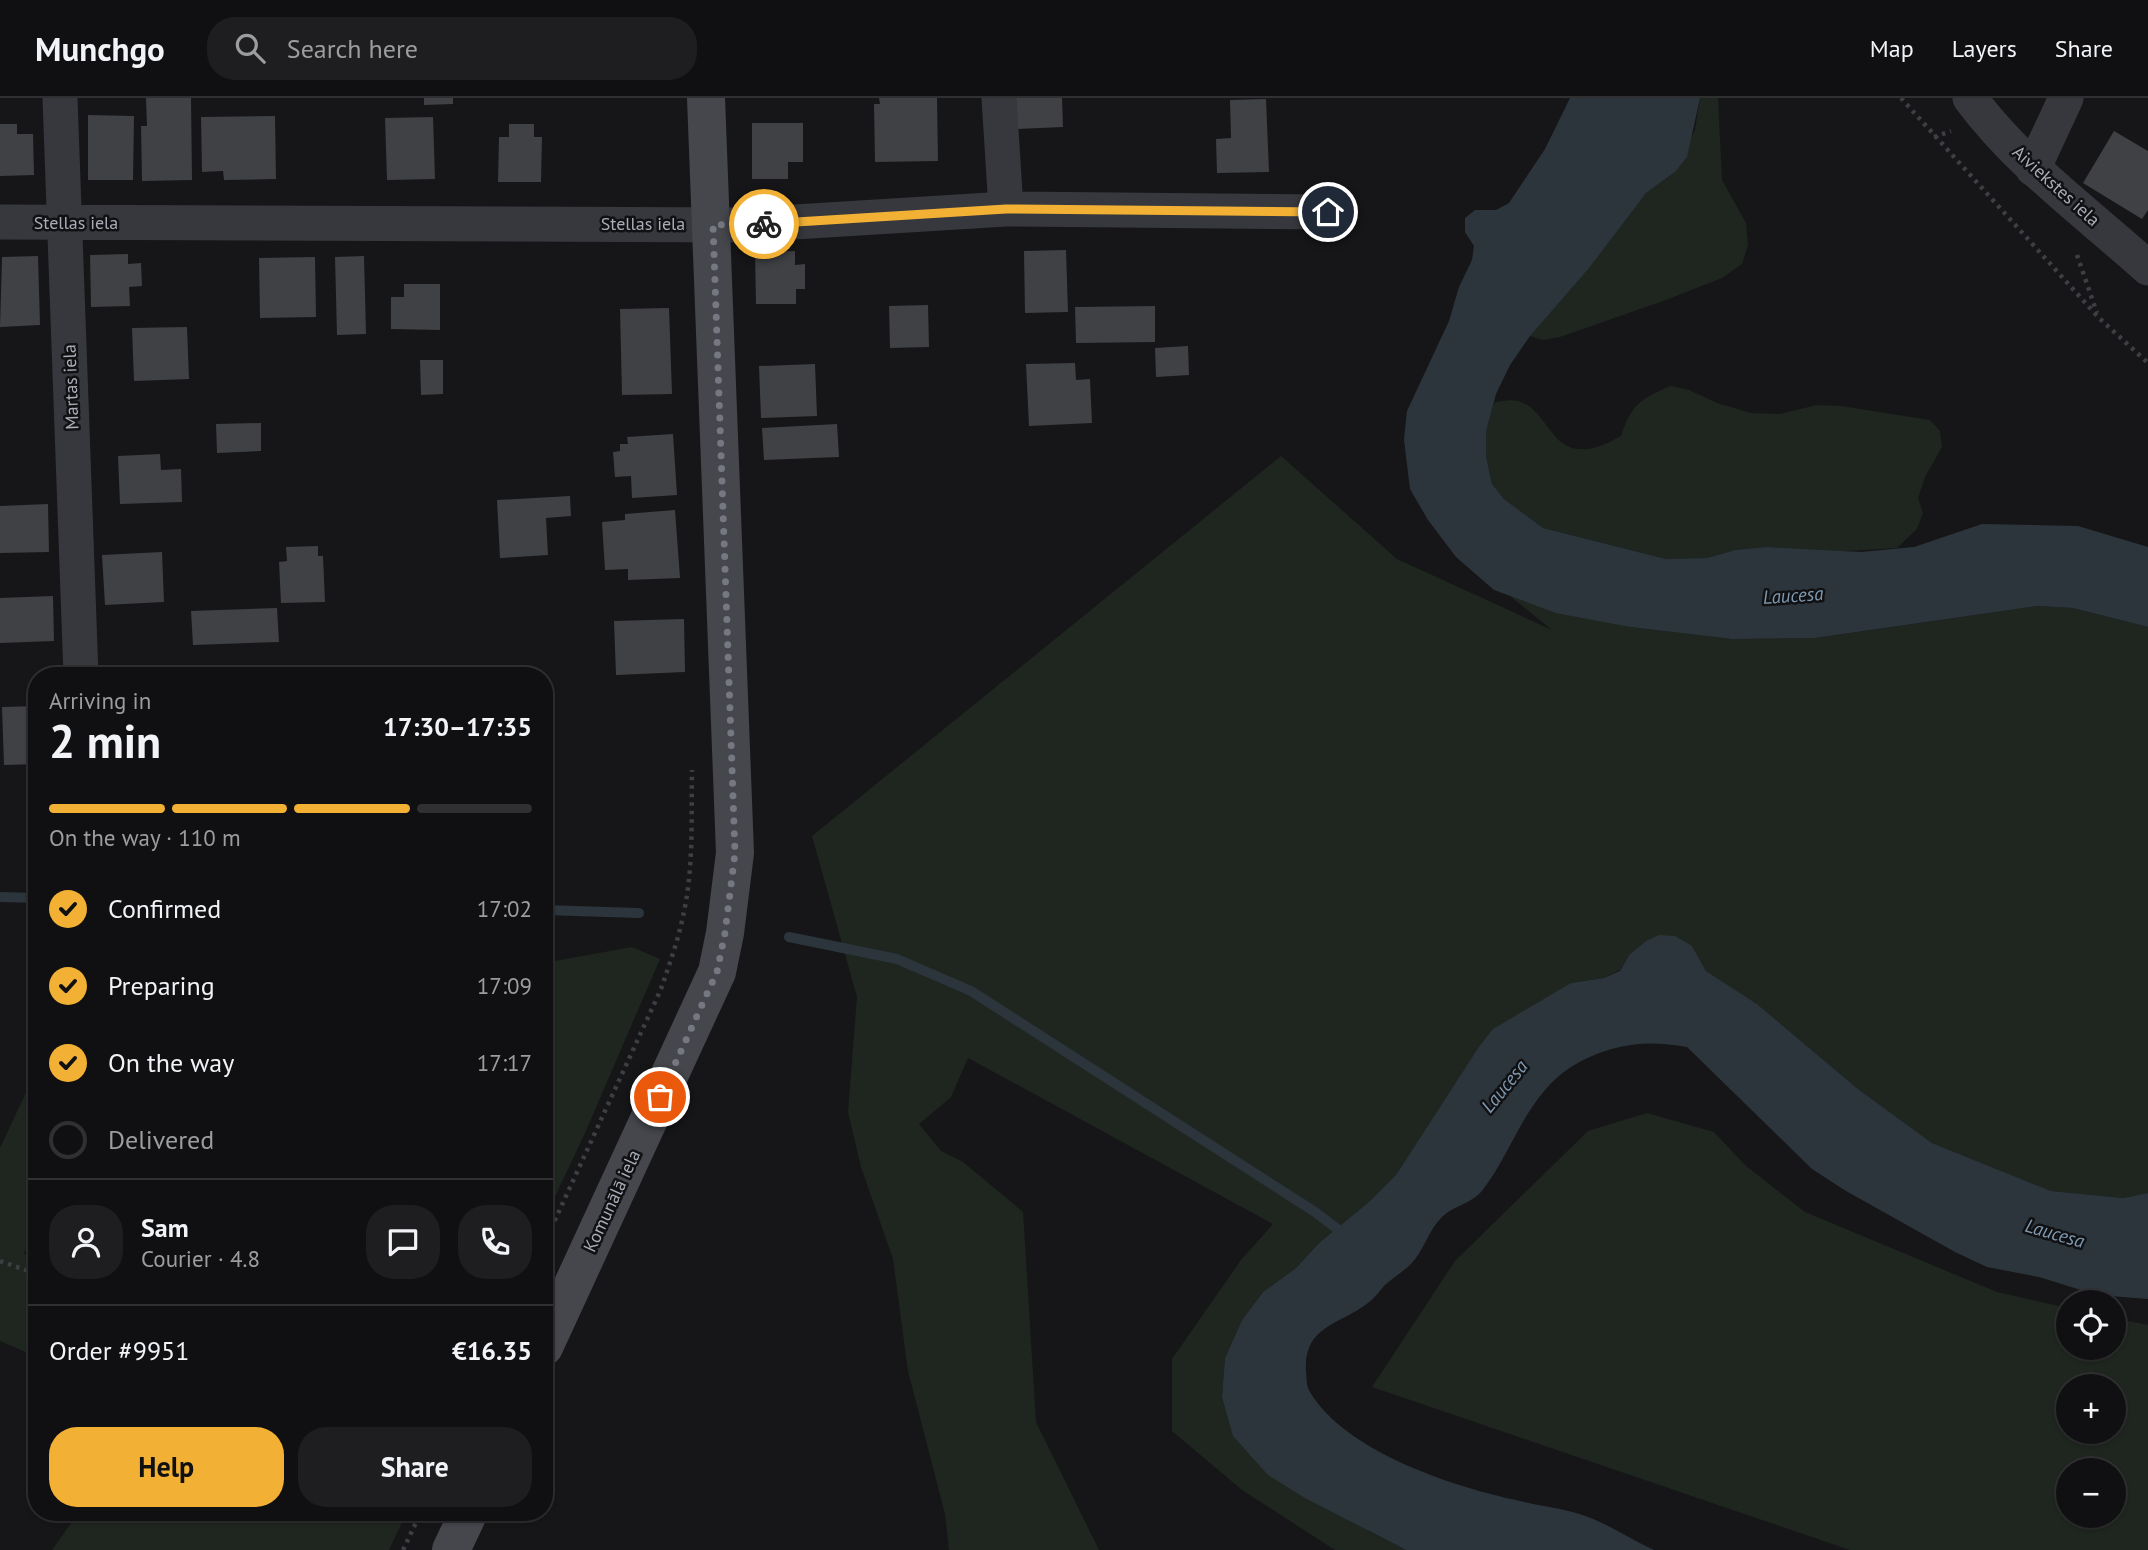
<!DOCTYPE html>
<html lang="en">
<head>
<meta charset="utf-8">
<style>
	:root { --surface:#101012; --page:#1e1e20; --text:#f1f3f6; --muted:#9c9d9f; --line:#303032; --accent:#f2b134 }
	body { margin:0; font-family:"PT Sans",sans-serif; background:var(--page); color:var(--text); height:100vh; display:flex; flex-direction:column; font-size:26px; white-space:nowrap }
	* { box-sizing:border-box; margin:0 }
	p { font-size:23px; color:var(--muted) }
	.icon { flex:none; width:38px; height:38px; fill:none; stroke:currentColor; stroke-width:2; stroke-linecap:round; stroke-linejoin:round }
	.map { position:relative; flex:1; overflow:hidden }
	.panel { position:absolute; left:28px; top:569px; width:525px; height:854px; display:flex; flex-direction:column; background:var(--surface); border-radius:28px; box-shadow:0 2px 5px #0004,0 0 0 2px var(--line) }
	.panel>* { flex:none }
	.controls { position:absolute; left:2056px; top:1192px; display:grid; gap:14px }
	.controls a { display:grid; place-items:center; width:70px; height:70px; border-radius:50%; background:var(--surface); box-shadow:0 2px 5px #0004,0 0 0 2px var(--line); font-size:35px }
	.pin { position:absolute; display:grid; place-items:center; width:60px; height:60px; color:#fff; margin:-30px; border:4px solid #fff; border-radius:50%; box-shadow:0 2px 7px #0007 }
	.courier { position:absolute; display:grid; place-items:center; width:70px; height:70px; margin:-35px; border:5px solid #f2b134; border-radius:50%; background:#fff; color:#222; box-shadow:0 2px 9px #0007 }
	.headline em { font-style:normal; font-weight:700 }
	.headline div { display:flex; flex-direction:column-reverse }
	.headline { display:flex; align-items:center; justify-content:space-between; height:119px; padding:0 21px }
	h1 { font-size:46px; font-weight:700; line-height:52px }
	.bar { display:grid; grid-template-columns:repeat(4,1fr); gap:10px 7px; align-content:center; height:84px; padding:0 21px }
	.bar i { height:9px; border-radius:5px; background:var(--line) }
	.bar .selected { background:var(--accent) }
	.bar p { grid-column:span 4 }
	.line { display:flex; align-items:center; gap:18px; padding:0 21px; border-top:2px solid var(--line) }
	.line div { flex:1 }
	.round { display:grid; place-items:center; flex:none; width:74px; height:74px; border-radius:28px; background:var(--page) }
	ol { padding:0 21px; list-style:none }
	li { display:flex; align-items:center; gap:21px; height:77px }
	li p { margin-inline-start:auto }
	li .icon { padding:7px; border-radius:50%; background:var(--accent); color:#111; stroke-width:4 }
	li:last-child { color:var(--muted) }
	li i { width:38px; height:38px; border:4px solid var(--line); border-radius:50% }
	.primary-button { display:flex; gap:14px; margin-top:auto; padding:14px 21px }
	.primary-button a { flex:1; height:80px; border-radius:28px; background:var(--accent); color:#111; font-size:28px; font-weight:700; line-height:80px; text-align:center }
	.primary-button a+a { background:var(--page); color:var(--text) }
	header { display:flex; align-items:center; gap:42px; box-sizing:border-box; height:98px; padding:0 35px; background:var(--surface); border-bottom:2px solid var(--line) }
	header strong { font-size:33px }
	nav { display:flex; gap:38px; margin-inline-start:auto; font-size:24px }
	.search { width:490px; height:63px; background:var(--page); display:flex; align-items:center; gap:18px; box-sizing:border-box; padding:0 24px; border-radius:28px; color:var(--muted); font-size:26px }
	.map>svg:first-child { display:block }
	.green { fill:#1e261f; fill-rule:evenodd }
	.water { fill:#2c353c }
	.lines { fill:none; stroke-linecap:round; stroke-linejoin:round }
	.stream { stroke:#2c353c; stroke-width:10 }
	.building { fill:#404145 }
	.path { stroke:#3d3f44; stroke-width:4.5; stroke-dasharray:3.5 5; stroke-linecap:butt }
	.street { stroke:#37383d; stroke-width:35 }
	.secondary { stroke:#45474d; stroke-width:38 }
	.done { stroke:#757880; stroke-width:7; stroke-dasharray:0 12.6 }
	.route { stroke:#f2b134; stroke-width:9 }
	.labels { text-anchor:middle; stroke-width:5; stroke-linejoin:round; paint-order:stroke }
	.street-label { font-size:18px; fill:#a8adb8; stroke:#111113 }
	.water-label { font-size:19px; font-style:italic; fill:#7f9bb3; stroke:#111113 }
</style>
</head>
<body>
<header>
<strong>Munchgo</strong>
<div class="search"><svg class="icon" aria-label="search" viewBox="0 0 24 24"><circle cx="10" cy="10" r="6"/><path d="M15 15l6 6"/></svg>Search here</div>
<nav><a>Map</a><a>Layers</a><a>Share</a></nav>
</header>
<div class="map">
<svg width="2148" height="1452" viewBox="0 0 2148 1452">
	<rect width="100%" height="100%" fill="#161618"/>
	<!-- green -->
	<path class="green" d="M1700,0H1718L1722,82L1746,125L1748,147L1742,166L1722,180L1666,202L1560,239L1543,242L1530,238L1646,95L1675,74L1695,32Z
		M1671,288L1689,292L1717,305L1751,315L1780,316L1817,307L1841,308L1930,322L1940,333L1942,349L1925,379L1918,400L1923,415L1917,431L1897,450L1831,454L1766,449L1735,452L1707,460L1666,461L1543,430L1504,401L1492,386L1486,358V333L1494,305C1558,284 1537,387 1621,338C1632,306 1640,301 1671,288Z
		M1281,358L1397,461L1552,532L1510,498L1630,529L1732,541L1815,540L2038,508L2073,510L2148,529V1095L2123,1100L2051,1093L1932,1045L1858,991L1757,906L1706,873L1692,848L1646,843L1629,857L1620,872L1604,880L1571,885L1478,950L1396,1077L1370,1103L1319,1145L1296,1170L1263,1194L1242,1222L1225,1260L1222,1299L1368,1433L1406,1452H1335L1242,1392L1172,1333V1261L1241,1162L1273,1126L968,960L951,999L919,1026L941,1053L963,1064L1023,1114L1036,1324L1099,1452H949L945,1416L908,1273L893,1161L861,1069L848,1014L857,899L812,738Z
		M632,849L660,861L585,1035L544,1122V865Z
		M37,971V1122L24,1156L37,1161V1259L0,1243V1050Z
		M1647,1015L1714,1034L1746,1068L1805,1114L1997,1194L2068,1210V1250H2114V1220L2148,1227V1452H1850L1372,1289L1455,1163L1588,1033ZM2068,1288H2114V1334H2068ZM2068,1372H2114V1418H2068Z
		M79,1414H407L389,1452H52Z"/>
	<!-- water -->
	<path class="water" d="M1570,0H1700L1687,59L1675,74L1646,95L1589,170L1530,238L1510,267L1496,296L1486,334V358L1492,386L1504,401L1543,430L1666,461L1707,460L1735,452L1766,449L1861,454L1914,449L1982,426L2078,428L2148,449V529L2073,510L2038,508L1815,540L1732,541L1630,529L1556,515L1494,492L1456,459L1428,422L1410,391L1404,342L1407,313L1449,223L1459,189L1472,162L1474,148L1465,134V120L1475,112H1496L1509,105L1545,51Z
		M1659,837L1675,838L1692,848L1706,873L1757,906L1858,991L1932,1045L2051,1093L2123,1100L2148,1095V1201L2097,1197L2039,1179L1987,1169L1955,1154L1846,1093L1812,1071L1687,949C1645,941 1608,946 1571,969C1526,998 1513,1053 1482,1093C1471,1106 1455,1107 1443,1118C1428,1132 1425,1151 1411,1166C1404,1173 1394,1179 1386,1186C1380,1192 1375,1200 1368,1205C1339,1227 1303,1228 1306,1274C1307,1281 1306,1288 1310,1294C1345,1353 1451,1388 1516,1402C1539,1408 1565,1410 1588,1419C1610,1427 1632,1442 1654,1452H1406L1305,1400L1268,1377L1233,1338L1222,1299L1225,1260L1242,1222L1263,1194L1296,1170L1319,1145L1370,1103L1396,1077L1478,950L1493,931L1571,885L1604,880L1620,873L1629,857L1646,843Z"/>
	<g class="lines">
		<!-- stream -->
		<path class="stream" d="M0,799L37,800
			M544,812L639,815
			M789,839L897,861L971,893L1315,1114L1348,1139"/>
	</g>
	<!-- building -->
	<path class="building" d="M146,0H191L192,82L142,83L141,28H147Z
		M424,0H453V6L424,7Z
		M879,0H937L938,63L875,64L874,6H880Z
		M1016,0H1062L1063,29L1017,31Z
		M1266,1L1269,74L1217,75L1216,41L1231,40L1230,2Z
		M88,17L134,18L133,82H88Z
		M275,18L276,81L224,82L223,73L202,74L201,19Z
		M433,19L435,81L387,82L385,20Z
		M752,25H803V64H788V81H752Z
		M0,26H17V36H33L34,77L0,78Z
		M509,26H534V39H542L541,84H498L499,39H509Z
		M2114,33L2148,53V112L2142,121L2083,85Z
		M1066,152L1068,214L1025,215L1024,153Z
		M795,153V167L805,166V191H796V206H756L755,154Z
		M128,156V166L141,165L142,188L129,189L130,208L91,209L90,157Z
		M38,158L40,227L0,229L2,159Z
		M364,158L366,236L337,237L335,159Z
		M315,159L316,219L260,220L259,160Z
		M404,186H440V232L391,231V199H404Z
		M928,207L929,249L890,250L889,208Z
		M1155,208V244L1076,245L1075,209Z
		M669,210L672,296L622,297L620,211Z
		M187,229L189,281L134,283L132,230Z
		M1188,248L1189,277L1156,279L1155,250Z
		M420,262H443V296L421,297Z
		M1075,265L1076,282L1090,281L1092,325L1029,328L1026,266Z
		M815,266L817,318L761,320L759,268Z
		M261,325V353L217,355L216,326Z
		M837,326L839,359L764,362L762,330Z
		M673,336L677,397L632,400L631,378L615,379L613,354L620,353V346H628L627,339Z
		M160,356L161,372L181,371L182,404L120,406L118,358Z
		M570,398L571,418L546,420L548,457L500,460L497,402Z
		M48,406L49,454L0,455V408Z
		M675,412L680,480L628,482V471L605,472L602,424L625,422V416Z
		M318,448V458H323L325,504L281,505L279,464L287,463L286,449Z
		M162,454L164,504L105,507L102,457Z
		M53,498L54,543L0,545V500Z
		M277,510L279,544L193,547L191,513Z
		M684,521L685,574L616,577L614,523Z
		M37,608V666L4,667L2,609Z
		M37,707V743L29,744L26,708Z"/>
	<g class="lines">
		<!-- path -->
		<path class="path" d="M1901,0L2099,220L2148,265
			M1934,39L1951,33
			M2077,157L2097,215
			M544,1146L661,891C669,867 678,843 683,818C694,771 691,720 692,672
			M0,1163L37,1176
			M403,1452L421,1414"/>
		<!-- street -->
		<path class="street" d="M60,0L81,578
			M999,0L1006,111
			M1970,0C2019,66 2087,115 2148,170
			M2033,71L2066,0
			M0,124L747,127L1006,111L1328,114"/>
		<!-- secondary -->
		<path class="secondary" d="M544,1249L717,874L725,835L735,755L706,0
			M451,1452L469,1414"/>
	</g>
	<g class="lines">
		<!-- done -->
		<path class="done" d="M660,999L717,874L725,835L735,755L713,127L764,126"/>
		<!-- route -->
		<path class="route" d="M764,126L1006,111L1328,114"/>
	</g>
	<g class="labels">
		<!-- street labels -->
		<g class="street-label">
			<text transform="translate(2056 88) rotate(42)" y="6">Aiviekstes iela</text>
			<text x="76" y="131">Stellas iela</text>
			<text x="643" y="132">Stellas iela</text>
			<text transform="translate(71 289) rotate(-92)" y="6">Martas iela</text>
			<text transform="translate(612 1103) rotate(-65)" y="6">Komunālā iela</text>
		</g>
		<!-- water labels -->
		<g class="water-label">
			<text transform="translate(1793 497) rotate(-4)" y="7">Laucesa</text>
			<text transform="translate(1504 988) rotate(-51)" y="7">Laucesa</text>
			<text transform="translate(2055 1135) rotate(16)" y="7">Laucesa</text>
		</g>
	</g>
</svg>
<div class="controls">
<a><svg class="icon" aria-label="locate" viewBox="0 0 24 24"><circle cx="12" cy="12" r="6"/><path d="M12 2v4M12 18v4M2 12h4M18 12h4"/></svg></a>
<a>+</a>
<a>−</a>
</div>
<div class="pin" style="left:660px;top:999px;background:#ea580c"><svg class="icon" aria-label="bag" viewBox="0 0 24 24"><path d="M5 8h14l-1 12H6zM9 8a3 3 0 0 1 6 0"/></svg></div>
<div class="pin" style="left:1328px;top:114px;background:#1f2937"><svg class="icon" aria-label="home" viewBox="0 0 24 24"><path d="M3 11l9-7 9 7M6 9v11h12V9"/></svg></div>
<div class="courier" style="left:764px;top:126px"><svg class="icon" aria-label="bike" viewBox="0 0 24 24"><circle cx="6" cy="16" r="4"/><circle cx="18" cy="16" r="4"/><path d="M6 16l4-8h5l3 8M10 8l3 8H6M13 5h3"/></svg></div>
<section class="panel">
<div class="headline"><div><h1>2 min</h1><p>Arriving in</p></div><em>17:30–17:35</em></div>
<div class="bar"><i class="selected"></i><i class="selected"></i><i class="selected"></i><i></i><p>On the way · 110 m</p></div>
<ol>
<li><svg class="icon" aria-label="check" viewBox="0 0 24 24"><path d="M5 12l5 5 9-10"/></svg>Confirmed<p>17:02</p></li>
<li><svg class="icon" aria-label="check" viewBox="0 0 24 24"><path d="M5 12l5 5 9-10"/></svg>Preparing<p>17:09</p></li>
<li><svg class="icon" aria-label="check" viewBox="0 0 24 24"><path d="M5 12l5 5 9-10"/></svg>On the way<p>17:17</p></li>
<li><i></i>Delivered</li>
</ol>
<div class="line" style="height:126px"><a class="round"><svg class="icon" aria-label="person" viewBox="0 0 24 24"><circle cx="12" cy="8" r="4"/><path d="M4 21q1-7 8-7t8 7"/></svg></a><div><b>Sam</b><p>Courier · 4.8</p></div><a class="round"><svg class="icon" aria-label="chat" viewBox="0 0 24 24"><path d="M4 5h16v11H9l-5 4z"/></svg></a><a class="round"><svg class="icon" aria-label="phone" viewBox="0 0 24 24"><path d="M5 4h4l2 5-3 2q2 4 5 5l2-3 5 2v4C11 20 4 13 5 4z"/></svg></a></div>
<div class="line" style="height:91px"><div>Order #9951</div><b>€16.35</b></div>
<div class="primary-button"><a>Help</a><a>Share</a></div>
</section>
</div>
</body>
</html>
